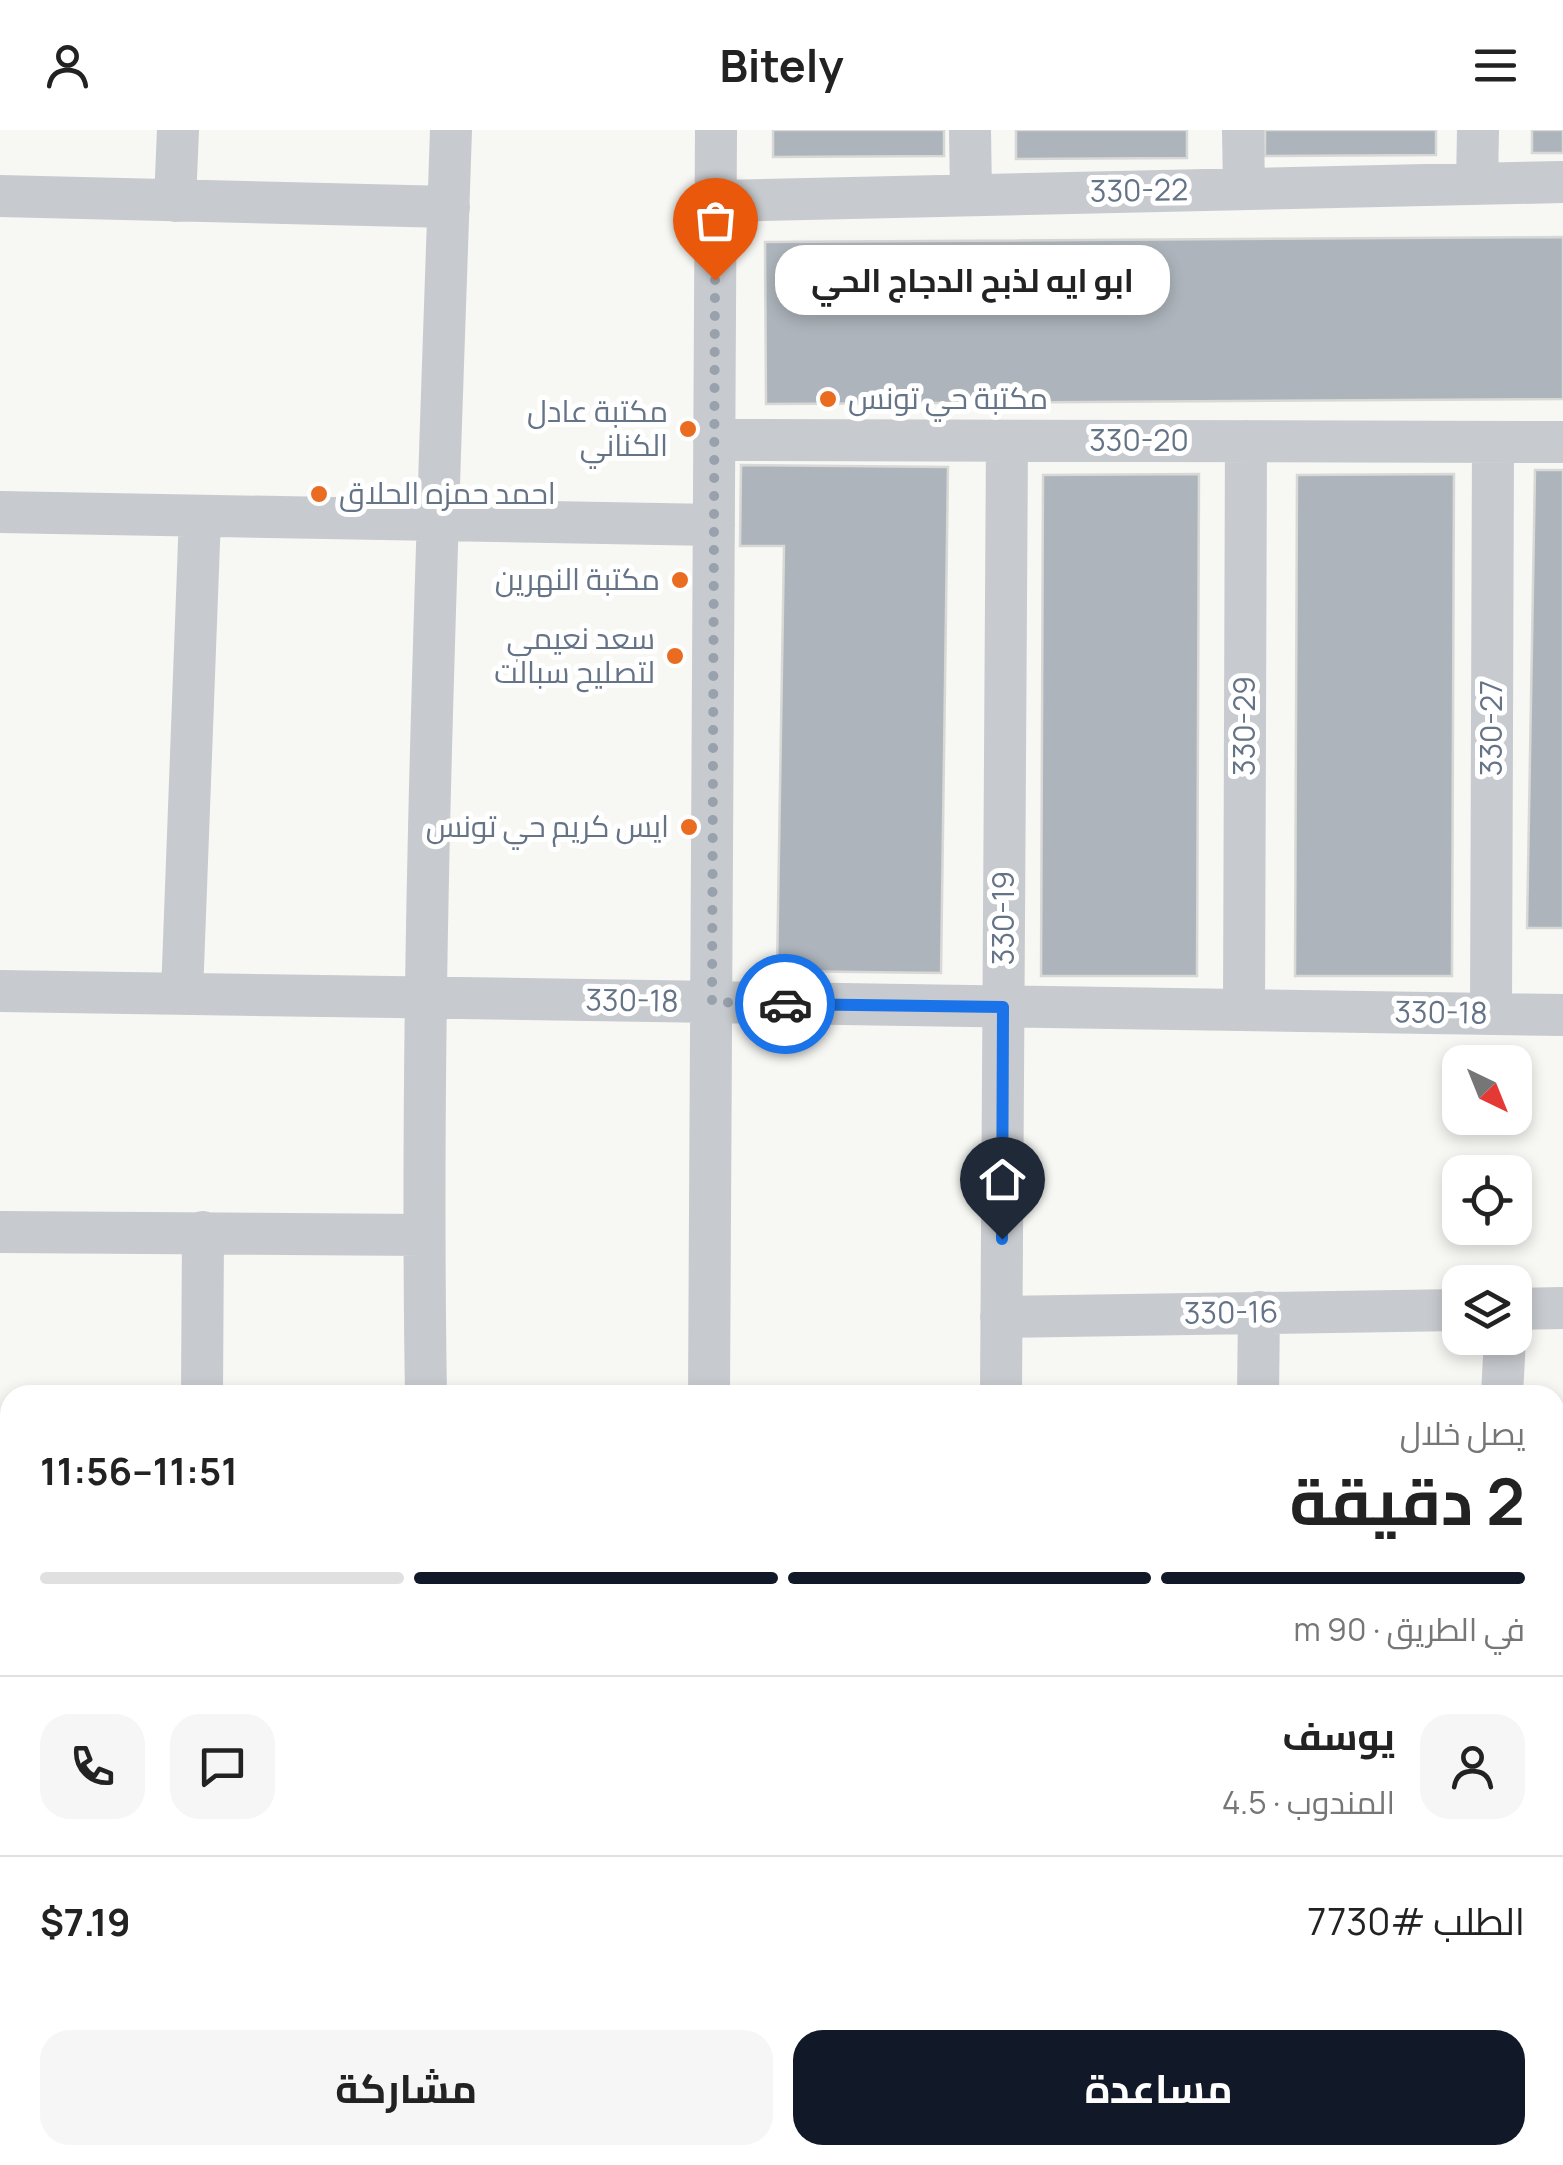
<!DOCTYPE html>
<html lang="ar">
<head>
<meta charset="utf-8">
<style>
	:root { --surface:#fff; --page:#f6f6f6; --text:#222; --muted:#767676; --line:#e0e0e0; --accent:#111827 }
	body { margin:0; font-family:Manrope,Cairo,sans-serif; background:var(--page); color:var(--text); direction:rtl; height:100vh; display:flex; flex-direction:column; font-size:38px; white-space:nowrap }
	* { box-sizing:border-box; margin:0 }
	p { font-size:32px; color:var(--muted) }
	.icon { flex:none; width:55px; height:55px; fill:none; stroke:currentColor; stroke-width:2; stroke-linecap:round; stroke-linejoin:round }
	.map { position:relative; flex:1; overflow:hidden; direction:ltr }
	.sheet { position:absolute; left:0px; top:1255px; width:1565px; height:780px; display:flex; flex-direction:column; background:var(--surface); border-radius:30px 30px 0 0; box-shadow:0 5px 15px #0003; direction:rtl }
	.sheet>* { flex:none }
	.needle { width:65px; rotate:137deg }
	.buttons { position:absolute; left:1442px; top:915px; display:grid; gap:20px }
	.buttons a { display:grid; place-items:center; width:90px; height:90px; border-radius:20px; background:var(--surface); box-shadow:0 5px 15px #0003; font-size:50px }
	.pin { position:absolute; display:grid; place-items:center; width:85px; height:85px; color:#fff; margin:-102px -42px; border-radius:50% 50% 50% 0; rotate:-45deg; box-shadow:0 0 10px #0007 }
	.pin .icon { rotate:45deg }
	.courier { position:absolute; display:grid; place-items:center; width:100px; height:100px; margin:-50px; border:8px solid #1a73e8; border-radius:50%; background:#fff; color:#222; box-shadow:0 2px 12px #0007 }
	.bubble { position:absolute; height:70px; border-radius:30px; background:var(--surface); box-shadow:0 5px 15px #0003; font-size:32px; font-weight:700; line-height:70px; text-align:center; direction:rtl }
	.summary em { font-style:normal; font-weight:700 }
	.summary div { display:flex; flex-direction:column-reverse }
	.summary { display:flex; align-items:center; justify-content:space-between; height:170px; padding:0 40px }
	h1 { font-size:65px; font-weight:700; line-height:75px }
	.bar { display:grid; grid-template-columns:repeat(4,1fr); gap:15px 10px; align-content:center; height:120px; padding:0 40px }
	.bar i { height:12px; border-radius:8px; background:var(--line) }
	.bar .on { background:var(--accent) }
	.bar p { grid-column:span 4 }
	.line { display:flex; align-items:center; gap:25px; padding:0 40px; border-top:2px solid var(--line) }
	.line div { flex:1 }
	.round { display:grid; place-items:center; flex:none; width:105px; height:105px; border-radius:30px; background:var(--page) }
	.action { display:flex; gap:20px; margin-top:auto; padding:20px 40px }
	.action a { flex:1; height:115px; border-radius:30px; background:var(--accent); color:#fff; font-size:40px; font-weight:700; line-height:115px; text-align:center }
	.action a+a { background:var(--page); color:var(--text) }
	header { display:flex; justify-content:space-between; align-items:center; height:130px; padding:0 40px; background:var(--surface); font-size:45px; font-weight:700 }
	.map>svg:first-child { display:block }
	.green { fill:#d7dfd5 }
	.building { fill:#adb4bb; stroke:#d8d9d6; stroke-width:2.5 }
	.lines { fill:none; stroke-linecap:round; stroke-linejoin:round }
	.secondary-casing { stroke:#b9bdc2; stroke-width:58 }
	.street { stroke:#c7cace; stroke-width:42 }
	.secondary { stroke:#fff; stroke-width:55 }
	.done { stroke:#98a1ac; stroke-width:10; stroke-dasharray:0 18 }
	.route { stroke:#1a73e8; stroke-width:12 }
	.poi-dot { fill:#ea6c21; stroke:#fff; stroke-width:4 }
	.labels { text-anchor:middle; stroke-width:10; stroke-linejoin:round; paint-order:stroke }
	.street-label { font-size:30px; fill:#657386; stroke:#fff }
	.poi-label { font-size:30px; fill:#657386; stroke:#fff; text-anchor:end }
</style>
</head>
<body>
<header><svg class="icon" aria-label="menu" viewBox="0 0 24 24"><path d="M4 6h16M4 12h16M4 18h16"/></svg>Bitely<svg class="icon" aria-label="person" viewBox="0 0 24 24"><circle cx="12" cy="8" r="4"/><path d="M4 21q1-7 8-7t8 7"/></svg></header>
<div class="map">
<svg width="1563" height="2035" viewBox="0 0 1563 2035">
	<rect width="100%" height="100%" fill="#f7f7f4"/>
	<!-- green -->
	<path class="green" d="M1555,1895H1563V2035H758V2025H1555Z
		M10,1990V2025H570L569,2035H0V2015L5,2014Z"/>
	<!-- building -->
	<path class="building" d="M773,0H944V26L773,27Z
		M1016,0H1187V28L1016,29Z
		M1265,0H1436V25L1265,26Z
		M1532,0H1563V23H1532Z
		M1563,107V269L766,274L765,112Z
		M741,335L948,337L941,843L777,841L784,416H740Z
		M1535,340H1563V798H1527Z
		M1199,344L1197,846H1041L1043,345Z
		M1454,344L1452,846H1295L1297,345Z"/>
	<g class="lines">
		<defs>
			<path id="secondary" d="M1555,1869H1563
				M0,1880L10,1879"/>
		</defs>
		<!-- secondary casing -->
		<use href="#secondary" class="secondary-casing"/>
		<!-- street -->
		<path class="street" d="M970,0L971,65
			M1243,0L1244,59
			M1477,54L1478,0
			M0,66L449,77
			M175,71L178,0
			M715,71L1563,52
			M714,310L1563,312
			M0,382L714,395
			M0,861L1563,885
			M182,864L200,386
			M1244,880L1246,311
			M1491,884L1493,312
			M0,1102L424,1105
			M1515,1179L1563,1178
			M1001,1187L1460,1180
			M202,1265L203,1102
			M426,1265C419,843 437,421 451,0
			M709,1265L716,0
			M1001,1265L1007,311
			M1258,1265L1259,1182
			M1502,1265L1505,1208
			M0,1575H10
			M1555,1577H1563"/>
		<!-- secondary -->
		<use href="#secondary" class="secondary"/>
	</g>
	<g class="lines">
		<!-- done -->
		<path class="done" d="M715,150L712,872L785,874"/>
		<!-- route -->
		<path class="route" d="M785,874L1003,877L1002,1109"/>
	</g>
	<!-- markers -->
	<g class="poi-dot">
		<circle cx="828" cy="269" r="10"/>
		<circle cx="688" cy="299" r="10"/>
		<circle cx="319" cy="364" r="10"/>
		<circle cx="680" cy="450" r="10"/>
		<circle cx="675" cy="526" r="10"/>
		<circle cx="689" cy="697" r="10"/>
	</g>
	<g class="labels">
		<!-- street labels -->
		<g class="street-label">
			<text transform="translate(1139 61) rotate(-1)" y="10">330-22</text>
			<text x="1139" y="321">330-20</text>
			<text transform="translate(1245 596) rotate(-90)" y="10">330-29</text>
			<text transform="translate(1492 598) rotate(-90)" y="10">330-27</text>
			<text transform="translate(1004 788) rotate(-90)" y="10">330-19</text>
			<text transform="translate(632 871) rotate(1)" y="10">330-18</text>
			<text transform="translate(1441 883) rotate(1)" y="10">330-18</text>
			<text transform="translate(1231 1183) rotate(-1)" y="10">330-16</text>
		</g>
		<!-- poi labels -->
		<g class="poi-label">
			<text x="848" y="279" text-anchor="start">مكتبة حي تونس</text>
			<text x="668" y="292">مكتبة عادل<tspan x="668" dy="34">الكناني</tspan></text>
			<text x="339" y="374" text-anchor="start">احمد حمزه الحلاق</text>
			<text x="660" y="460">مكتبة النهرين</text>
			<text x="655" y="519">سعد نعيمي<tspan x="655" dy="34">لتصليح سبالت</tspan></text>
			<text x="669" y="707">ايس كريم حي تونس</text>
		</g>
	</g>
</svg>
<div class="buttons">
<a><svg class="needle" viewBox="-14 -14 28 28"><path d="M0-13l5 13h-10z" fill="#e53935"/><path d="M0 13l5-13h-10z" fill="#767676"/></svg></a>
<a><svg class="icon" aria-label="locate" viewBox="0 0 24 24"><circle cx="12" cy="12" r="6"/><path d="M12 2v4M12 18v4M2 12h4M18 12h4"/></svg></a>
<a><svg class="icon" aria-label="layers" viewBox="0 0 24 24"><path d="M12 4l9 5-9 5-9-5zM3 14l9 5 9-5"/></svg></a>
</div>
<div class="pin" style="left:715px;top:150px;background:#ea580c"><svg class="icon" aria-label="bag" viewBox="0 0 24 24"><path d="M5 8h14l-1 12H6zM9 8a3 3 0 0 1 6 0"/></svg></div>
<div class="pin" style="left:1002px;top:1109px;background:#1f2937"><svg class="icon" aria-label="home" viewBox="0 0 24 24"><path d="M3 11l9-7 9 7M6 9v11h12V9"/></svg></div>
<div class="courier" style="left:785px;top:874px"><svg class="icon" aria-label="car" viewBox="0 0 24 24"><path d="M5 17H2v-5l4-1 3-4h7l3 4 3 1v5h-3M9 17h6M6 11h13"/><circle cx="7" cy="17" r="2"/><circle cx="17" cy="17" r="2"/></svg></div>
<div class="bubble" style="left:775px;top:115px;width:395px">ابو ايه لذبح الدجاج الحي</div>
<section class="sheet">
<div class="summary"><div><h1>2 دقيقة</h1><p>يصل خلال</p></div><em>11:51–11:56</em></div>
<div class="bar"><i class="on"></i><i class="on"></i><i class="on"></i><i></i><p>في الطريق · 90 m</p></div>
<div class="line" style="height:180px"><a class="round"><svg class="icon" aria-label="person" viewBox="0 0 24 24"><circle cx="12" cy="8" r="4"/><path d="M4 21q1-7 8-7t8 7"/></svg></a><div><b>يوسف</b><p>المندوب · 4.5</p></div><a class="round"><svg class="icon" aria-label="chat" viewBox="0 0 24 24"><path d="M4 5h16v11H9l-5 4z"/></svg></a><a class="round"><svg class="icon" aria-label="phone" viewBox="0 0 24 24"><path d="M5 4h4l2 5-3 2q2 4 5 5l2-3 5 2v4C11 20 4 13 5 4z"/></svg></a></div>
<div class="line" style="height:130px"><div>الطلب #7730</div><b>$7.19</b></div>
<div class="action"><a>مساعدة</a><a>مشاركة</a></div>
</section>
</div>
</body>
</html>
